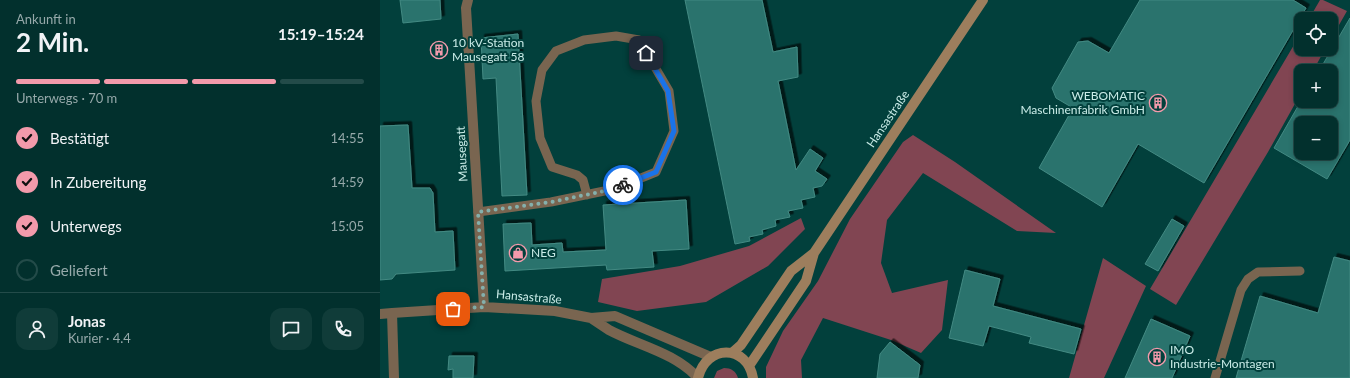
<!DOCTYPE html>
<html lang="de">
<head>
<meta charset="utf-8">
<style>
	:root { --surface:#02302d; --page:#103c39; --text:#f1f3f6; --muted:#96a9aa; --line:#234b49; --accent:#f39aab }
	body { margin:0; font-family:Lato,sans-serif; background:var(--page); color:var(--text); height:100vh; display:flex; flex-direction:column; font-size:15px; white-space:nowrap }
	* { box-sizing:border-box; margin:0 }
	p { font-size:13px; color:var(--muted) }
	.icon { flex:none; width:22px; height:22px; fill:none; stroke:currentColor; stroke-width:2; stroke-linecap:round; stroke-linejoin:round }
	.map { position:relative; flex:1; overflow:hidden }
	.side { display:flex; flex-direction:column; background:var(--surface); width:380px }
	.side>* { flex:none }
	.tools { position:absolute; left:914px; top:12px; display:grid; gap:8px }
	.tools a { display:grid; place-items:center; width:44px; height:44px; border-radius:8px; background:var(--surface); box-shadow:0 2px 6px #0003,0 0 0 1px var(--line); font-size:20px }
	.pin { position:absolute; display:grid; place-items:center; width:34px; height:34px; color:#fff; margin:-17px; border-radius:8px; box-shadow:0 2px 6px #0006 }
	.courier { position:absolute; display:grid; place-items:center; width:40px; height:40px; margin:-20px; border:3px solid #1a73e8; border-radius:50%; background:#fff; color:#222; box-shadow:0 1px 5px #0007 }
	.summary em { font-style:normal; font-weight:700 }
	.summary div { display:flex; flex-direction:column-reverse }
	.summary { display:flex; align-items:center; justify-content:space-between; height:68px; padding:0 16px }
	h1 { font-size:26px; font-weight:700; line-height:30px }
	.bar { display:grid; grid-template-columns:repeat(4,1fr); gap:6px 4px; align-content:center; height:48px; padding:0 16px }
	.bar i { height:5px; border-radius:3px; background:var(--line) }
	.bar .selected { background:var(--accent) }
	.bar p { grid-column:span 4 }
	.line { display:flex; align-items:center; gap:10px; padding:0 16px; border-top:1px solid var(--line) }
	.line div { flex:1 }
	.round { display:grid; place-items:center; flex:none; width:42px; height:42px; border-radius:12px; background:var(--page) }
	ol { padding:0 16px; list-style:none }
	li { display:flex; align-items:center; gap:12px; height:44px }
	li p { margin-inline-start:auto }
	li .icon { padding:4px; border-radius:50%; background:var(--accent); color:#111; stroke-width:4 }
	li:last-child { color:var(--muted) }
	li i { width:22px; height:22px; border:2px solid var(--line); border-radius:50% }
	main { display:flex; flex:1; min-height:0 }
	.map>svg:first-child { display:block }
	.green { fill:#814552 }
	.building { fill:#2b736d; stroke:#438a83; fill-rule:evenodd; filter:url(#shadow) }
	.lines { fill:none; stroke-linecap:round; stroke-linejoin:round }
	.lane { stroke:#796550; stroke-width:9 }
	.street { stroke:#796550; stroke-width:10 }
	.secondary { stroke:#9d7e5d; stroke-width:10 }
	.done { stroke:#84b0ac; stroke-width:4; stroke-dasharray:0 7.2 }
	.route { stroke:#1a73e8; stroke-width:5 }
	.labels { text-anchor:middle; stroke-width:4; stroke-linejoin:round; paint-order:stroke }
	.poi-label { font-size:12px; fill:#caece8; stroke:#02403c; text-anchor:start }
	.street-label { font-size:12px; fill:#caece8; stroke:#02403c }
</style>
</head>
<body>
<main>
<section class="side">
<div class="summary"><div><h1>2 Min.</h1><p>Ankunft in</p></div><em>15:19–15:24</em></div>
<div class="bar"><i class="selected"></i><i class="selected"></i><i class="selected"></i><i></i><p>Unterwegs · 70 m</p></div>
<ol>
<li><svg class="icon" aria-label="check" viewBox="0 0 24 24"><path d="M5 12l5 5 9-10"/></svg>Bestätigt<p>14:55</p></li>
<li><svg class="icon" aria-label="check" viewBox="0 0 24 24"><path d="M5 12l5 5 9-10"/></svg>In Zubereitung<p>14:59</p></li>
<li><svg class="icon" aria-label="check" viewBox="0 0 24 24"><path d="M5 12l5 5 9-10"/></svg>Unterwegs<p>15:05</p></li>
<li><i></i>Geliefert</li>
</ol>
<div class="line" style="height:72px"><a class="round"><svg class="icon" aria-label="person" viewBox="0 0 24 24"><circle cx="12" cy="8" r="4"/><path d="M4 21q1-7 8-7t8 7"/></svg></a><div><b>Jonas</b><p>Kurier · 4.4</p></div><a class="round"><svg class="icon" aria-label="chat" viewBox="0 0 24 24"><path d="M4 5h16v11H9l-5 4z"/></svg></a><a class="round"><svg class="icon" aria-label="phone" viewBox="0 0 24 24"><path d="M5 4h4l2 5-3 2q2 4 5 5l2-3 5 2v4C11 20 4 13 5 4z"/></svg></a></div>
</section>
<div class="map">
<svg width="970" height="378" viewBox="0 0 970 378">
	<defs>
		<filter id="shadow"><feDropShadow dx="3.5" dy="-3.5" stdDeviation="0" flood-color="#0009"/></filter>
	</defs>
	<rect width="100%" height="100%" fill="#02403c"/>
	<!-- green -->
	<path class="green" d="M940,0H943L967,11L951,39V19H929Z
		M921,33V49H945L933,71H921V93L888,152L796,305L770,289Z
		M533,135L575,162L676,233L637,231L543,173L507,220L501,263L512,293L568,280L562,330L541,353L511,340L443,318L421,360L422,378H386V367L403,331L438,281L470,219L523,142Z
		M421,218L425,229L388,266L326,302L257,311L218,302L222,279L300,266L369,246Z
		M723,258L766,286L724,378H689Z
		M344,368C351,368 356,371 358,378H334L337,371Z"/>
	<!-- building -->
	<path class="building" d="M20,0H60L61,19L23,23Z
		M305,0H382L393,52L417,47L418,77L398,81L416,170L430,149L443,158L435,171L447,179L442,186L433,188L435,197L421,200L423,208L408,211L410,217L395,220L396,226L382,230L383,234L369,237L370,241L355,244Z
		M760,0H913L926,8L824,183L758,144L722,207L659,168L693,108L676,98L672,88L698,42L708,41L729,53Z
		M970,18V140L947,179L894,148L921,101H951V71H939ZM921,123H951V153H921Z
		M138,34L147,195L122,196L116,78L103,79L101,38Z
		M28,125L32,188H50L53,193L55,232L73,231L75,270L16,274L12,279L0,280V126Z
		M306,200L309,249L272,251L274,267L227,270L226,265L125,271L123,224L151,223L152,245L182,243L183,252L226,250L223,205Z
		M792,219L804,226L778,271L765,264Z
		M954,257L970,261V378H856L880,296L938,313Z
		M585,270L620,279L613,306L701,329L694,354L649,343L651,337L609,326L603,346L569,338Z
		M771,319L810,336L792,378H745Z
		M510,342L540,365L538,378H497L500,354Z
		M69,356H94L93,378H73V369L68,370Z"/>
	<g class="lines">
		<!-- lane -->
		<path class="lane" d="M98,212L171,202L234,189L276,172L294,131L289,91L259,40L236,36L204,40L176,51L162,70L156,101L160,138L172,167L197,175L203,180L207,195
			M835,378L861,290L868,279L878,272L920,271"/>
		<!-- street -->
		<path class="street" d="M88,0L86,8L104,307
			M0,314L12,313
			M211,318C217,322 223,326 229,330C259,346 294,352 318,378
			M14,378L12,313L104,307L175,311L211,318L235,316L331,357"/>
		<!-- secondary -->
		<path class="secondary" d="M352,353L361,345L411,271L434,253L603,0
			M369,366L426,281L434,253
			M318,378C326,344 367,344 373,378"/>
	</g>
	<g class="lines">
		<!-- done -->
		<path class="done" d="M73,309L104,307L98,212L171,202L234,189L243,185"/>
		<!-- route -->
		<path class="route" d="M243,185L276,172L294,131L288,91L266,53"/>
	</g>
	<!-- icons -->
	<defs>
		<symbol id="building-ring" viewBox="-11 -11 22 22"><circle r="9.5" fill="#02403c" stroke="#f39aab" stroke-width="1.5"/><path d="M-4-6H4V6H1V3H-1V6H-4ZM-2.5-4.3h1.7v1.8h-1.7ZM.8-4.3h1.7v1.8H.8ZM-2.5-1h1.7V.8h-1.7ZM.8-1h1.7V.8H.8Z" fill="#f39aab"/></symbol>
		<symbol id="shop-ring" viewBox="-11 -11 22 22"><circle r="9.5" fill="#02403c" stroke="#f39aab" stroke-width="1.5"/><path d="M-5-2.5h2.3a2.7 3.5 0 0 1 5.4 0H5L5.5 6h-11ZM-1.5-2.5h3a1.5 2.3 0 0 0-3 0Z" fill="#f39aab"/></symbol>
	</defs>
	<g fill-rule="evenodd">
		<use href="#building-ring" x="49" y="40" width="20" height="20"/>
		<use href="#building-ring" x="768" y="93" width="20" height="20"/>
		<use href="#shop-ring" x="128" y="243" width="20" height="20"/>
		<use href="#building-ring" x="767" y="347" width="20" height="20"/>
	</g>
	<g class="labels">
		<!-- poi labels -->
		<g class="poi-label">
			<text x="72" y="47">10 kV-Station<tspan x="72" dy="14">Mausegatt 58</tspan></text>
			<text x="765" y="100" text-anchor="end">WEBOMATIC<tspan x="765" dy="14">Maschinenfabrik GmbH</tspan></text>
			<text x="151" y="257">NEG</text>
			<text x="790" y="354">IMO<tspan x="790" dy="14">Industrie-Montagen</tspan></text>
		</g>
		<!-- street labels -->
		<g class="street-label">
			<text transform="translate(508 119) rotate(-56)" y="4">Hansastraße</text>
			<text transform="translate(82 154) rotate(-93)" y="4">Mausegatt</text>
			<text transform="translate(149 297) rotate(5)" y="4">Hansastraße</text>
		</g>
	</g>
</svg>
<div class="tools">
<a><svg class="icon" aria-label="locate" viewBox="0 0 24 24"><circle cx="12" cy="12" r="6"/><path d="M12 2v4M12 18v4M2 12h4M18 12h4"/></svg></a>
<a>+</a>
<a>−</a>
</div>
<div class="pin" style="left:73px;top:309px;background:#ea580c"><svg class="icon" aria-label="bag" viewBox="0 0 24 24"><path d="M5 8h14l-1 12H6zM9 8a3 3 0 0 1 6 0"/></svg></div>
<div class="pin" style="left:266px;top:53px;background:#1f2937"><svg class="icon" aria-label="home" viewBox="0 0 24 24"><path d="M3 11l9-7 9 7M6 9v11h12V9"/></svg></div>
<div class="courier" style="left:243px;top:185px"><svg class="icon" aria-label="bike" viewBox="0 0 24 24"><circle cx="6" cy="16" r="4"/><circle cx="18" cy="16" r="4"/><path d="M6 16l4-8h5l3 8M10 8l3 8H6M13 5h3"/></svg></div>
</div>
</main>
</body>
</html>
